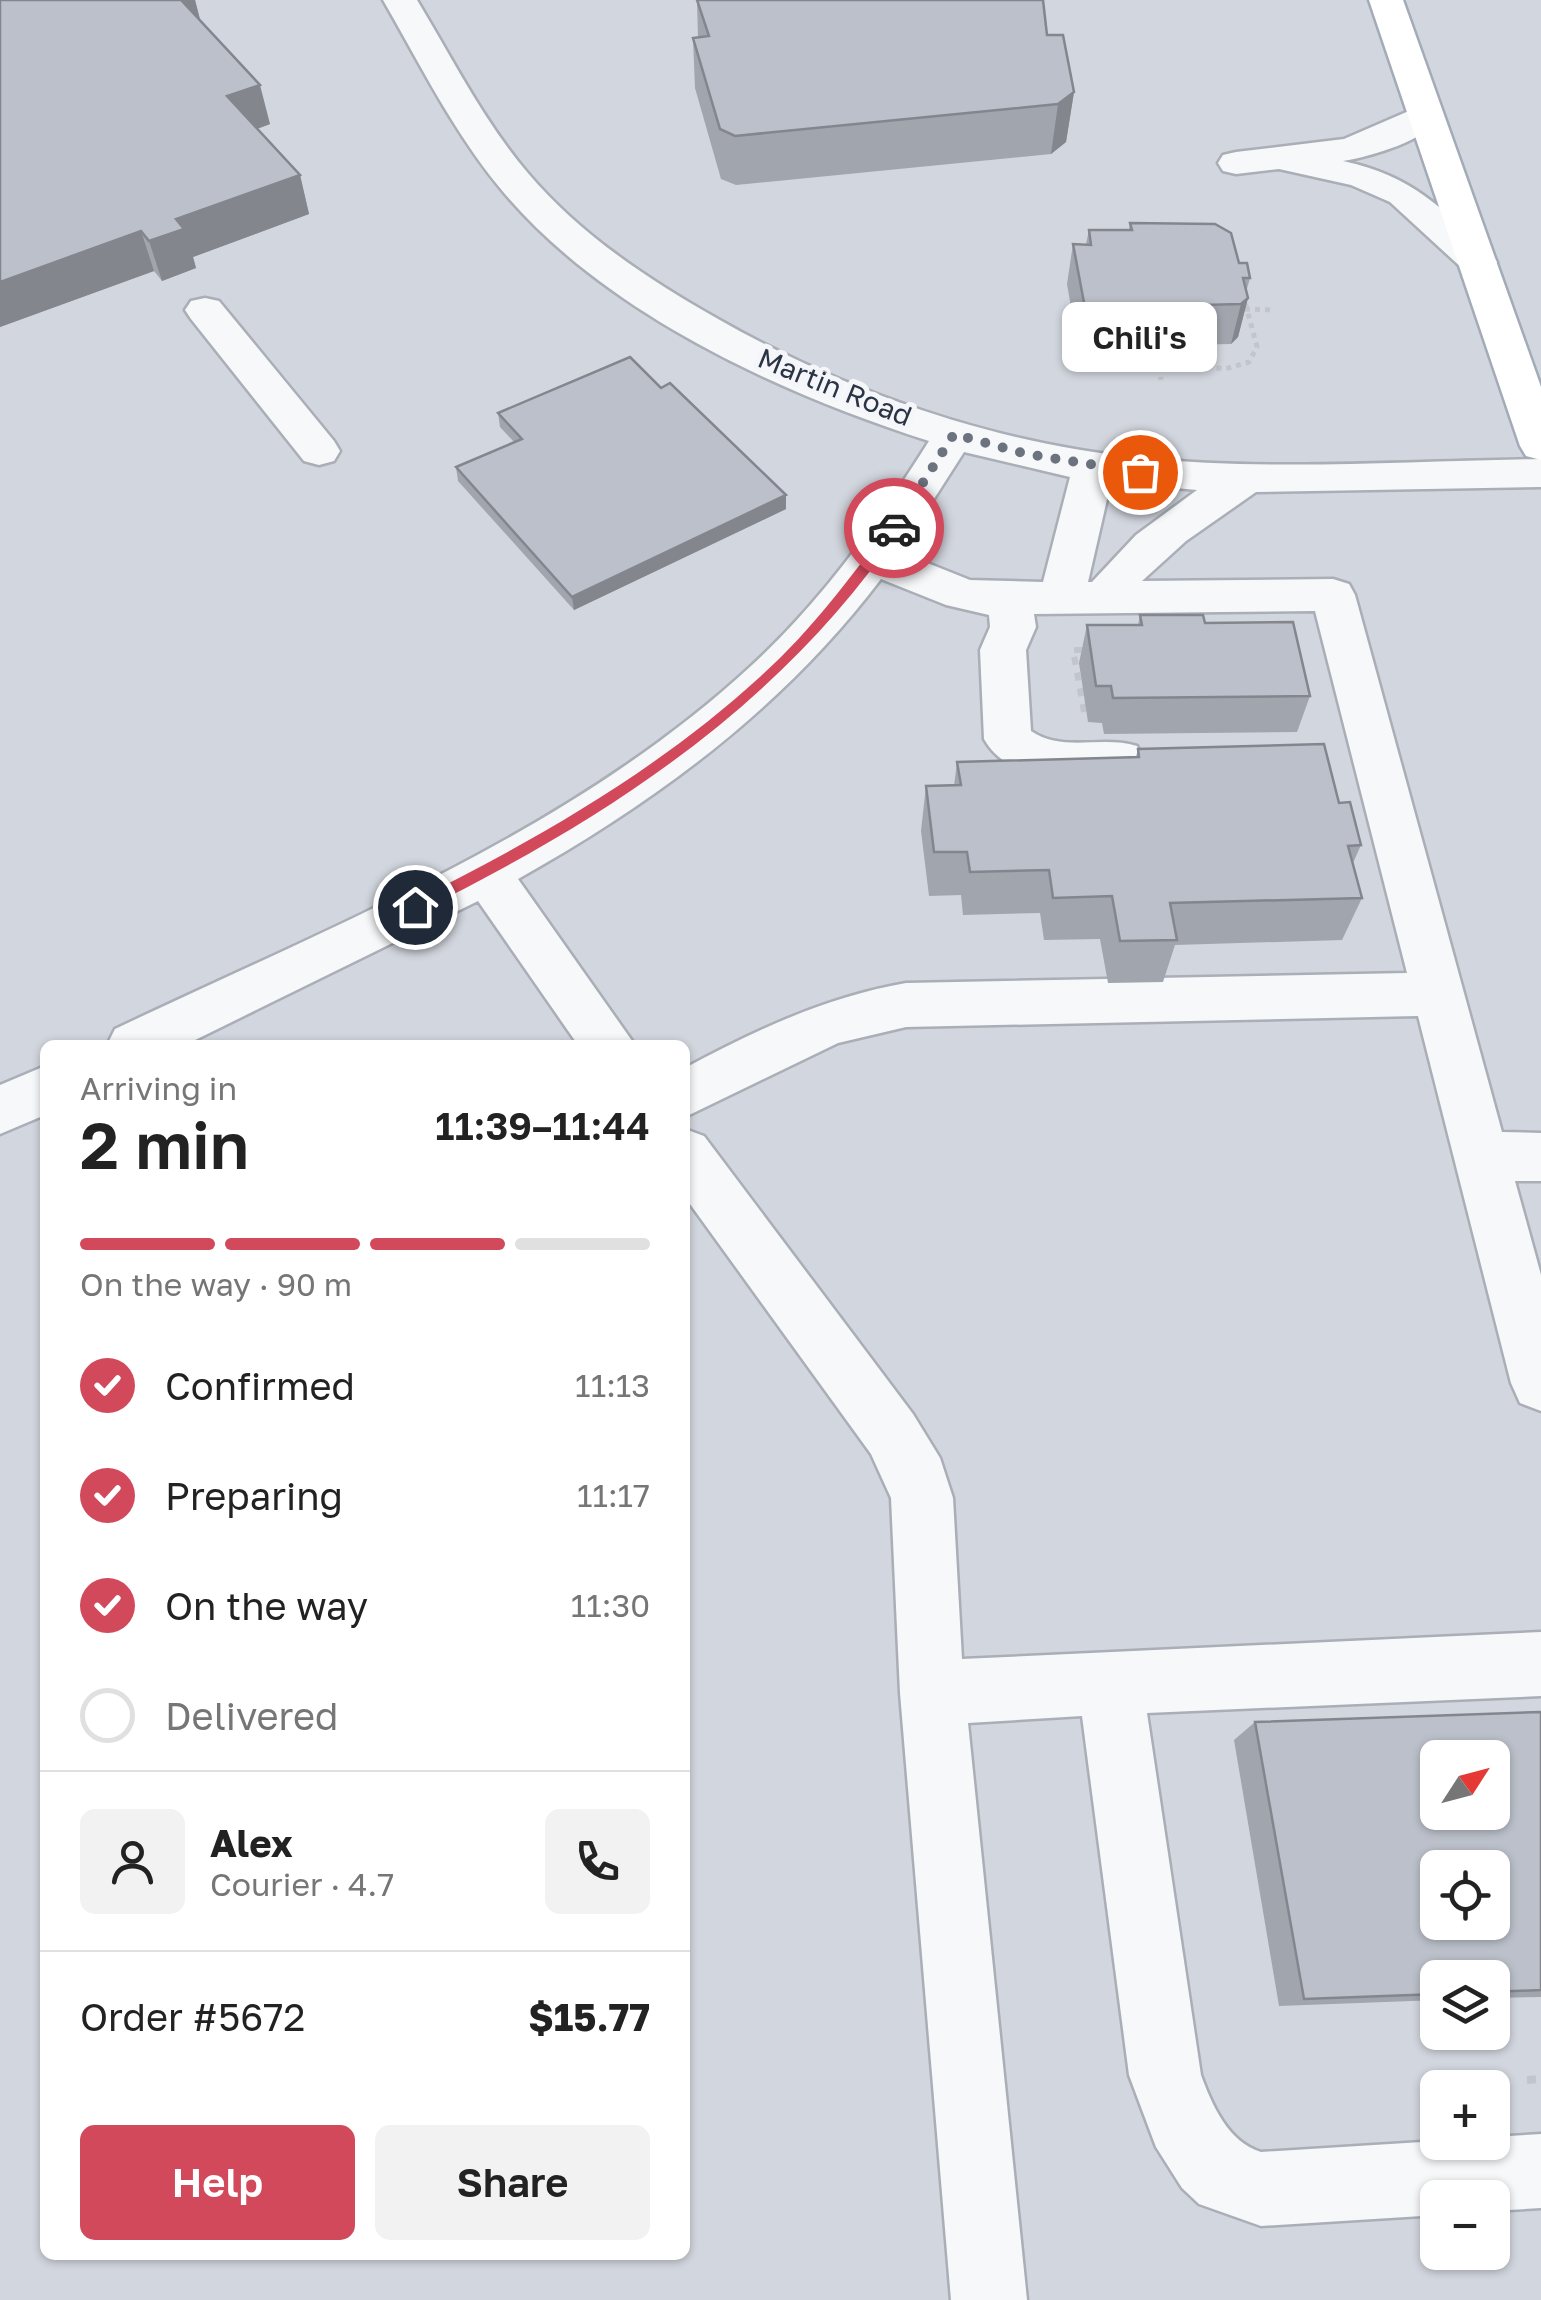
<!DOCTYPE html>
<html lang="en">
<head>
<meta charset="utf-8">
<style>
	:root { --surface:#fff; --page:#f2f2f2; --text:#222; --muted:#767676; --line:#e0e0e0; --accent:#d1495b }
	body { margin:0; font-family:"Golos Text",sans-serif; background:var(--page); color:var(--text); height:100vh; display:flex; flex-direction:column; font-size:38px; white-space:nowrap }
	* { box-sizing:border-box; margin:0 }
	p { font-size:32px; color:var(--muted) }
	.icon { flex:none; width:55px; height:55px; fill:none; stroke:currentColor; stroke-width:2; stroke-linecap:round; stroke-linejoin:round }
	.map { position:relative; flex:1; overflow:hidden }
	.sheet { position:absolute; left:40px; top:1040px; width:650px; height:1220px; display:flex; flex-direction:column; background:var(--surface); border-radius:15px; box-shadow:0 2px 8px #0004 }
	.sheet>* { flex:none }
	.needle { width:65px; rotate:54deg }
	.buttons { position:absolute; left:1420px; top:1740px; display:grid; gap:20px }
	.buttons a { display:grid; place-items:center; width:90px; height:90px; border-radius:15px; background:var(--surface); box-shadow:0 2px 8px #0004; font-size:50px }
	.pin { position:absolute; display:grid; place-items:center; width:85px; height:85px; color:#fff; margin:-42px; border:5px solid #fff; border-radius:50%; box-shadow:0 2px 10px #0007 }
	.courier { position:absolute; display:grid; place-items:center; width:100px; height:100px; margin:-50px; border:8px solid #d1495b; border-radius:50%; background:#fff; color:#222; box-shadow:0 2px 12px #0007 }
	.bubble { position:absolute; height:70px; border-radius:15px; background:var(--surface); box-shadow:0 2px 8px #0004; font-size:32px; font-weight:600; line-height:70px; text-align:center }
	.headline em { font-style:normal; font-weight:600 }
	.headline div { display:flex; flex-direction:column-reverse }
	.headline { display:flex; align-items:center; justify-content:space-between; height:170px; padding:0 40px }
	h1 { font-size:65px; font-weight:600; line-height:75px }
	.bar { display:grid; grid-template-columns:repeat(4,1fr); gap:15px 10px; align-content:center; height:120px; padding:0 40px }
	.bar i { height:12px; border-radius:8px; background:var(--line) }
	.bar .on { background:var(--accent) }
	.bar p { grid-column:span 4 }
	.line { display:flex; align-items:center; gap:25px; padding:0 40px; border-top:2px solid var(--line) }
	.line div { flex:1 }
	.round { display:grid; place-items:center; flex:none; width:105px; height:105px; border-radius:15px; background:var(--page) }
	ol { padding:0 40px; list-style:none }
	li { display:flex; align-items:center; gap:30px; height:110px }
	li p { margin-inline-start:auto }
	li .icon { padding:10px; border-radius:50%; background:var(--accent); color:#fff; stroke-width:4 }
	li:last-child { color:var(--muted) }
	li i { width:55px; height:55px; border:5px solid var(--line); border-radius:50% }
	.button { display:flex; gap:20px; margin-top:auto; padding:20px 40px }
	.button a { flex:1; height:115px; border-radius:15px; background:var(--accent); color:#fff; font-size:40px; font-weight:600; line-height:115px; text-align:center }
	.button a+a { background:var(--page); color:var(--text) }
	.map>svg:first-child { display:block }
	.built { fill:#d2d6de; fill-rule:evenodd }
	.lines { fill:none; stroke-linecap:round; stroke-linejoin:round }
	.minor-casing { stroke:#a9aeb7; stroke-width:5 }
	.major-casing { stroke:#a3abb8; stroke-width:5 }
	.path-far2 { stroke:#c2c5cb; stroke-width:5; stroke-dasharray:5 5; stroke-linecap:butt }
	.path-far1 { stroke:#c2c5cb; stroke-width:6; stroke-dasharray:8 8; stroke-linecap:butt }
	.path { stroke:#c2c5cb; stroke-width:8; stroke-dasharray:9 9; stroke-linecap:butt }
	.minor { fill:#f7f8fa; fill-rule:evenodd }
	.major { fill:#fff; fill-rule:evenodd }
	.wall { fill:#a1a5ae }
	.shaded-wall { fill:#83868d }
	.building { fill:#bbc0ca; stroke:#83868d; stroke-width:2.5; fill-rule:evenodd }
	.route { fill:#d1495b }
	.done { stroke:#6c737f; stroke-width:10; stroke-dasharray:0 18 }
	.labels { text-anchor:middle; stroke-width:10; stroke-linejoin:round; paint-order:stroke }
	.far-street-label { font-size:28px; fill:#2b3445; stroke:#f4f6f9 }
</style>
</head>
<body>
<div class="map">
<svg width="1541" height="2300" viewBox="0 0 1541 2300">
	<rect width="100%" height="100%" fill="#e4e7ec"/>
	<!-- built -->
	<path class="built" d="M0,0H1541V2300H0ZM45,1045H685V2255H45ZM1438,1758H1492V1812H1438ZM1438,1868H1492V1922H1438ZM1438,1978H1492V2032H1438ZM1438,2088H1492V2142H1438ZM1438,2198H1492V2252H1438Z"/>
	<g class="lines">
		<defs>
			<path id="minor" d="M383,0H417C452,58 483,120 527,172C579,234 649,280 718,319C846,392 993,443 1140,458C1273,471 1408,461 1541,459V487L1256,492L1186,541L1142,581L1333,579L1349,584L1355,595L1502,1132L1541,1133V1181H1515L1541,1275V1411L1520,1403L1511,1383L1418,1016L906,1027L838,1043L685,1117V1068C756,1030 826,997 906,983L1407,973L1315,611L1034,614L1036,627L1026,650L1031,731C1063,753 1102,735 1137,746L1144,759L1137,772C1092,786 1010,786 984,739L980,650L990,627L989,615L946,605L881,579C783,708 657,801 518,879L635,1045H578L478,901L185,1045H107L115,1029C334,925 570,833 751,666C822,601 878,522 929,441C779,393 602,312 500,188C453,131 420,64 383,0ZM964,452L1070,477L1043,582L970,580L900,552ZM1111,482L1197,490L1136,535L1092,582H1088Z
				M1425,104L1438,107L1443,115C1425,141 1373,156 1343,161C1414,176 1440,208 1492,254L1497,262L1492,270L1478,274L1464,270L1390,202L1351,185L1279,169L1236,174L1223,171L1218,163L1223,155L1236,152L1344,139Z
				M205,298L219,301L334,441L340,451L334,461L319,465L304,461L191,319L185,310L191,301Z
				M45,1066V1115L0,1134V1085Z
				M685,1129L704,1136L913,1414L940,1458L953,1498L962,1659L1541,1632V1696L1147,1713L1201,2075C1212,2105 1228,2142 1261,2152L1438,2141L1492,2142V2137L1541,2134V2208L1492,2211V2198H1438V2215L1261,2226L1199,2204L1182,2188L1156,2147L1129,2075L1082,1716L968,1723L1027,2300H951L900,1693L891,1498L871,1454L685,1197Z"/>
			<path id="major" d="M1369,0H1403L1541,387V460L1526,456L1520,446Z"/>
		</defs>
		<!-- minor casing -->
		<use href="#minor" class="minor-casing"/>
		<!-- major casing -->
		<use href="#major" class="major-casing"/>
		<!-- path-far2 -->
		<path class="path-far2" d="M1245,309L1275,310
			M1158,347L1161,380
			M1147,360L1225,369L1249,362L1257,347L1245,302"/>
		<!-- path-far1 -->
		<path class="path-far1" d="M1084,712L1073,650H1087"/>
		<!-- path -->
		<path class="path" d="M1527,2080L1541,2079"/>
		<!-- minor -->
		<use href="#minor" class="minor"/>
		<!-- major -->
		<use href="#major" class="major"/>
	</g>
	<!-- wall -->
	<path class="wall" d="M0,0H195L200,20L270,124L257,129L300,175L309,214L193,257L196,268L162,281L154,271L0,327Z
		M697,0L1047,35L1074,92L1066,142L1051,154L736,185L721,179L695,88L693,38H698Z
		M1130,223L1239,263L1250,278L1246,292L1248,298L1238,337L1231,344L1078,347L1067,284L1073,244H1086L1089,230H1129Z
		M661,388L786,495V509L574,610L458,481L456,467L514,442L500,427L498,413Z
		M1140,615L1205,623L1310,696L1297,732L1104,734L1102,723L1088,722L1079,663L1087,625H1138Z
		M1138,749L1339,803L1361,845L1353,863L1362,898L1342,940L1175,945L1163,982L1108,983L1100,939L1044,940L1040,913L963,915L961,895L929,896L921,831L926,786H954L957,762L1136,757Z
		M1541,1712V1997L1492,1998V1978H1438V2000L1279,2006L1234,1740L1255,1722Z"/>
	<!-- shaded-wall -->
	<path class="shaded-wall" d="M179,0H195L203,31Z
		M260,85L270,124L238,136L227,96Z
		M1074,92L1066,142L1051,154L1058,104Z
		M300,175L309,214L193,257L196,268L162,281L149,241L176,219Z
		M141,231L154,271L0,327V282Z
		M1248,298L1238,337L1231,344L1241,304Z
		M786,495V509L574,610L572,597Z"/>
	<!-- building -->
	<path class="building" d="M0,0H181L260,85L227,96L300,175L176,219L184,229L149,241L141,231L0,282Z
		M697,0H1043L1047,35H1063L1074,92L1058,104L735,136L720,129L693,38L709,36Z
		M1130,223L1215,224L1231,233L1239,263H1247L1250,278H1243L1248,298L1241,304L1085,308L1073,244L1091,245L1089,230H1132Z
		M630,357L661,388L670,383L786,495L572,597L456,467L522,439L498,413Z
		M1140,615H1203L1205,623L1293,622L1310,696L1113,698L1111,686H1096L1087,625H1142Z
		M1324,744L1339,803L1350,802L1361,845L1348,846L1362,898L1170,903L1177,940L1120,941L1112,896L1053,898L1049,870L970,872L967,852H934L926,786L961,785L957,762L1139,757L1138,749Z
		M1541,1712V1990L1492,1992V1978H1438V1994L1304,1999L1255,1722ZM1438,1758H1492V1812H1438ZM1438,1868H1492V1922H1438Z"/>
	<!-- route -->
	<path class="route" d="M890,525L901,528C782,705 607,819 420,911H409V903C535,841 657,771 761,676C811,631 850,578 890,525Z"/>
	<g class="lines">
		<!-- done -->
		<path class="done" d="M894,528L954,434L1026,454L1140,472"/>
	</g>
	<g class="labels">
		<!-- far-street labels -->
		<g class="far-street-label">
			<text transform="translate(835 387) rotate(22)" y="10">Martin Road</text>
		</g>
	</g>
</svg>
<div class="buttons">
<a><svg class="needle" viewBox="-14 -14 28 28"><path d="M0-13l5 13h-10z" fill="#e53935"/><path d="M0 13l5-13h-10z" fill="#767676"/></svg></a>
<a><svg class="icon" aria-label="locate" viewBox="0 0 24 24"><circle cx="12" cy="12" r="6"/><path d="M12 2v4M12 18v4M2 12h4M18 12h4"/></svg></a>
<a><svg class="icon" aria-label="layers" viewBox="0 0 24 24"><path d="M12 4l9 5-9 5-9-5zM3 14l9 5 9-5"/></svg></a>
<a>+</a>
<a>−</a>
</div>
<div class="pin" style="left:1140px;top:472px;background:#ea580c"><svg class="icon" aria-label="bag" viewBox="0 0 24 24"><path d="M5 8h14l-1 12H6zM9 8a3 3 0 0 1 6 0"/></svg></div>
<div class="pin" style="left:415px;top:907px;background:#1f2937"><svg class="icon" aria-label="home" viewBox="0 0 24 24"><path d="M3 11l9-7 9 7M6 9v11h12V9"/></svg></div>
<div class="courier" style="left:894px;top:528px"><svg class="icon" aria-label="car" viewBox="0 0 24 24"><path d="M5 17H2v-5l4-1 3-4h7l3 4 3 1v5h-3M9 17h6M6 11h13"/><circle cx="7" cy="17" r="2"/><circle cx="17" cy="17" r="2"/></svg></div>
<div class="bubble" style="left:1062px;top:302px;width:155px">Chili's</div>
<section class="sheet">
<div class="headline"><div><h1>2 min</h1><p>Arriving in</p></div><em>11:39–11:44</em></div>
<div class="bar"><i class="on"></i><i class="on"></i><i class="on"></i><i></i><p>On the way · 90 m</p></div>
<ol>
<li><svg class="icon" aria-label="check" viewBox="0 0 24 24"><path d="M5 12l5 5 9-10"/></svg>Confirmed<p>11:13</p></li>
<li><svg class="icon" aria-label="check" viewBox="0 0 24 24"><path d="M5 12l5 5 9-10"/></svg>Preparing<p>11:17</p></li>
<li><svg class="icon" aria-label="check" viewBox="0 0 24 24"><path d="M5 12l5 5 9-10"/></svg>On the way<p>11:30</p></li>
<li><i></i>Delivered</li>
</ol>
<div class="line" style="height:180px"><a class="round"><svg class="icon" aria-label="person" viewBox="0 0 24 24"><circle cx="12" cy="8" r="4"/><path d="M4 21q1-7 8-7t8 7"/></svg></a><div><b>Alex</b><p>Courier · 4.7</p></div><a class="round"><svg class="icon" aria-label="phone" viewBox="0 0 24 24"><path d="M5 4h4l2 5-3 2q2 4 5 5l2-3 5 2v4C11 20 4 13 5 4z"/></svg></a></div>
<div class="line" style="height:130px"><div>Order #5672</div><b>$15.77</b></div>
<div class="button"><a>Help</a><a>Share</a></div>
</section>
</div>
</body>
</html>
